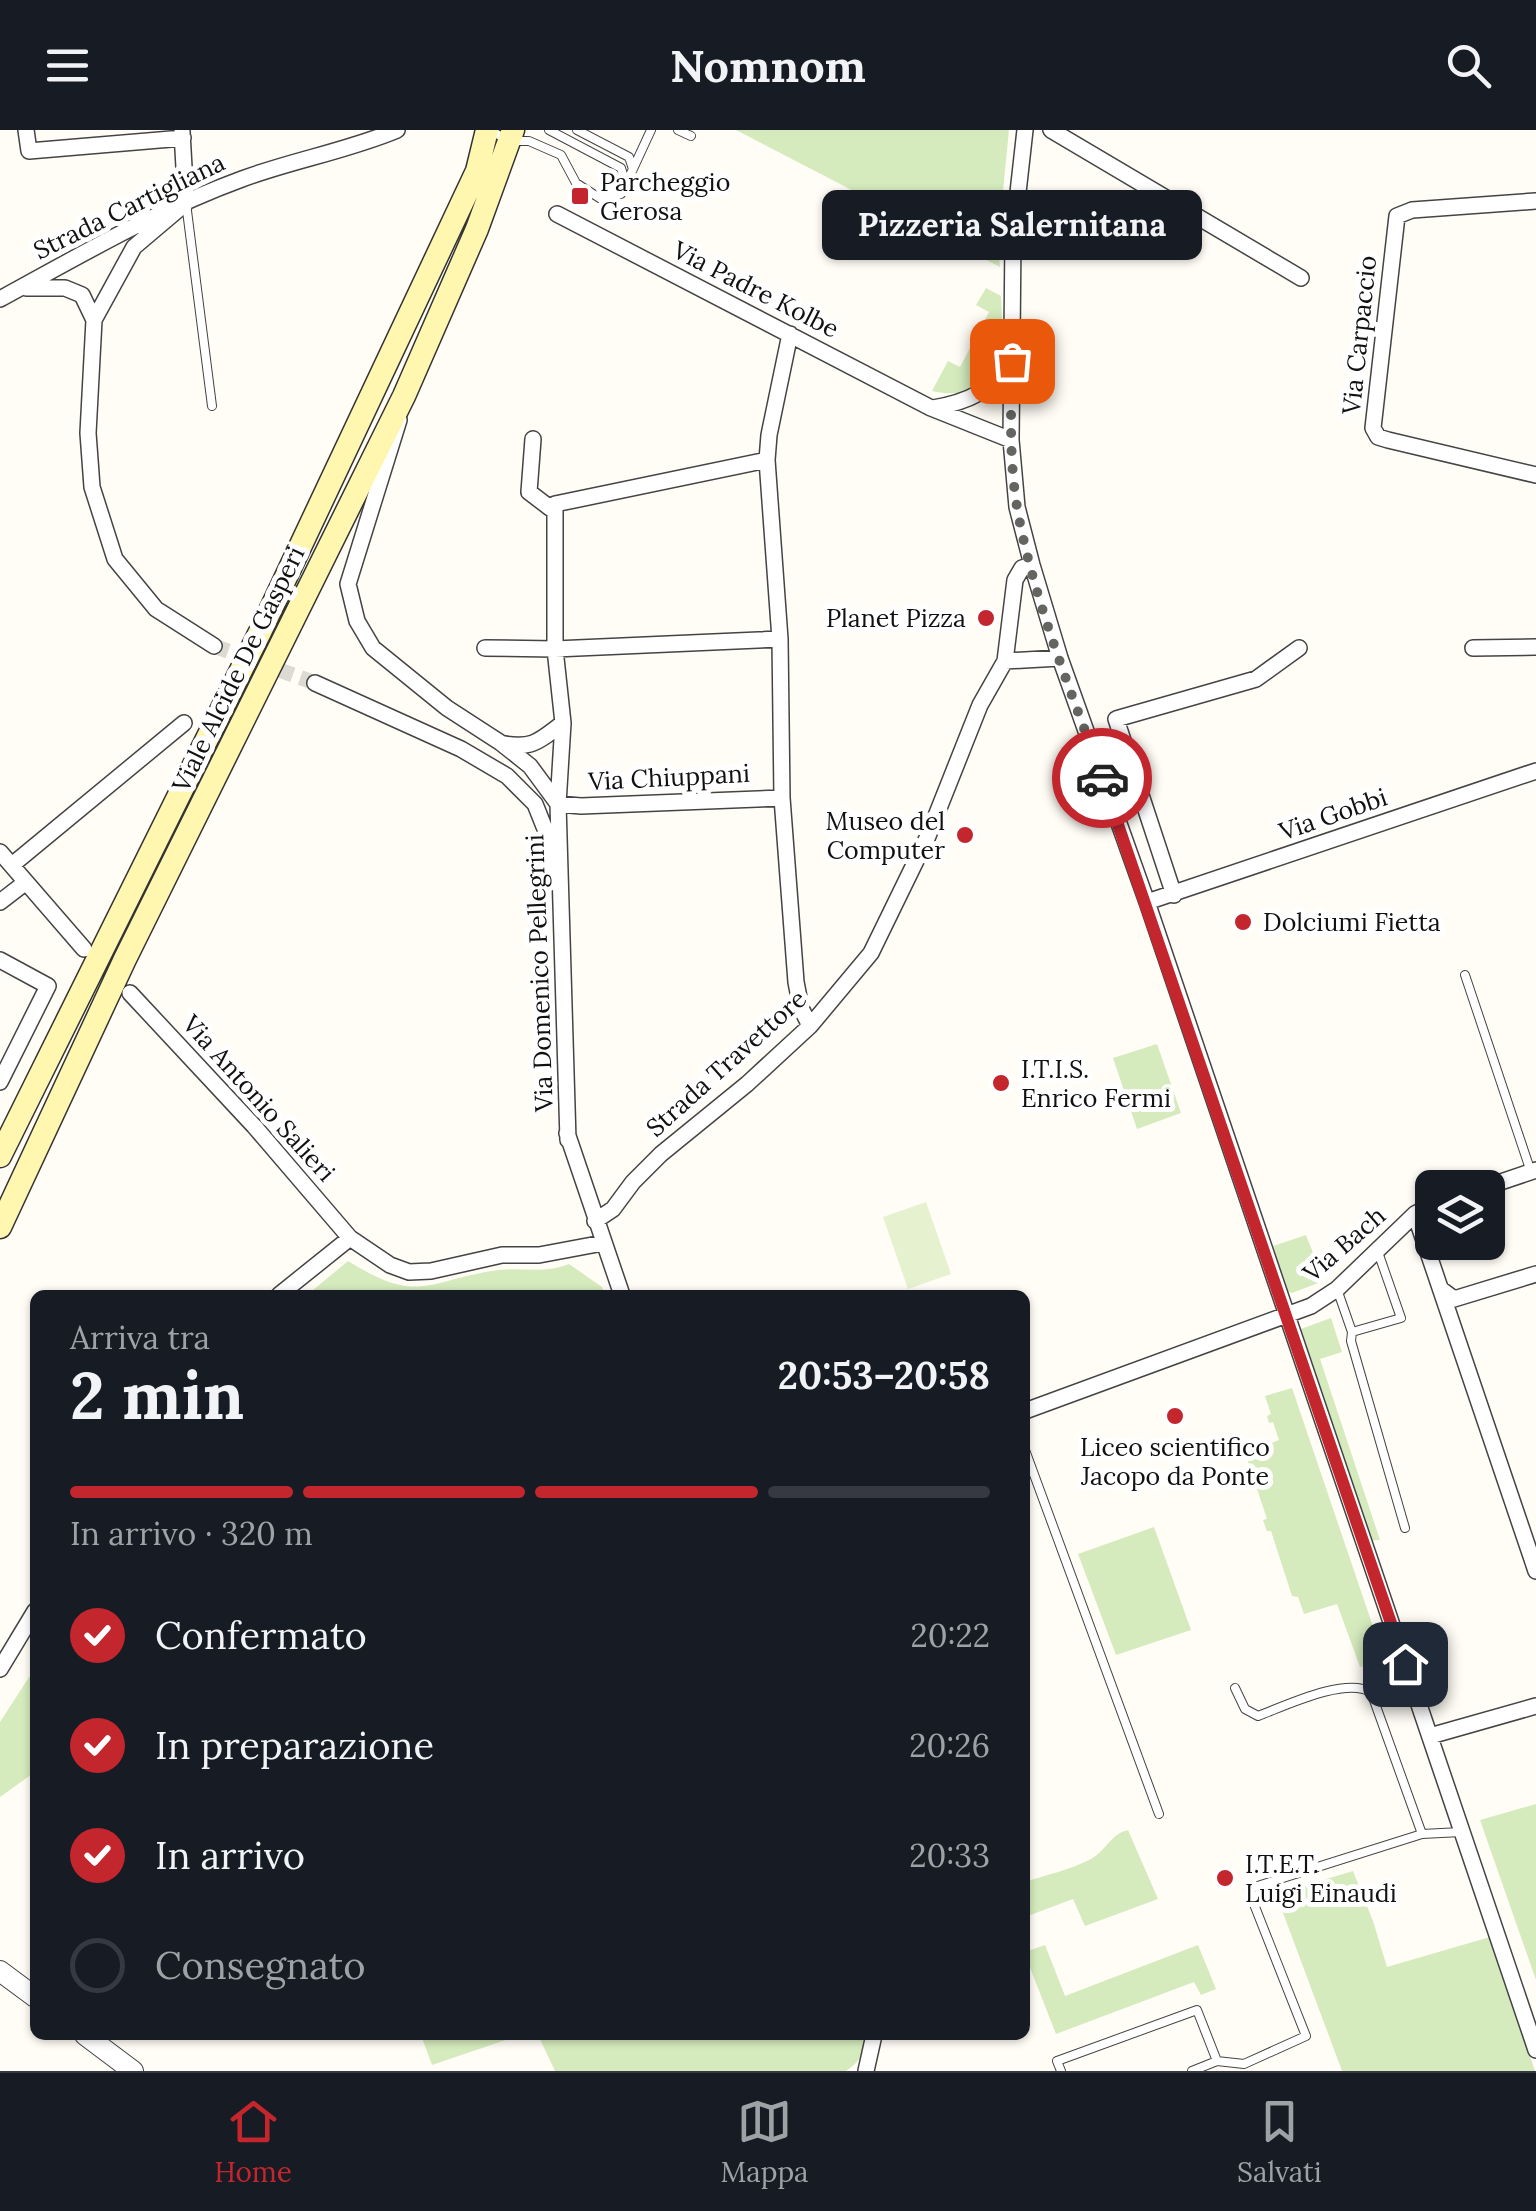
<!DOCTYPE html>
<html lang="it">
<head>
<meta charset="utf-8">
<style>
	:root { --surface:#171b24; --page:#20242c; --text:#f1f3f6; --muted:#9ea1a6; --line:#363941; --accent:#c4262e }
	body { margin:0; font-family:Lora,serif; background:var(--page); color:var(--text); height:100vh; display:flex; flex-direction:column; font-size:38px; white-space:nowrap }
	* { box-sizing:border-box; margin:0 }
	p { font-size:32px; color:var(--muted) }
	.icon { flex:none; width:55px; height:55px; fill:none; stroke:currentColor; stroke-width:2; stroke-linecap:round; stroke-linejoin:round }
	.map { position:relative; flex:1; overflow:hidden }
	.details { position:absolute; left:30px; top:1160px; width:1000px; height:750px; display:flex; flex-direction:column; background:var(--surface); border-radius:15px; box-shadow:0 2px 8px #0004 }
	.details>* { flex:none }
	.buttons { position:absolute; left:1415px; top:1040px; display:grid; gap:20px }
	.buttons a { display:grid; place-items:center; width:90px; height:90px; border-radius:15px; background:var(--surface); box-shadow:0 2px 8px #0004; font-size:50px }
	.pin { position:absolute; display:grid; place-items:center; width:85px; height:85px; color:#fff; margin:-42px; border-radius:20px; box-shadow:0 5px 15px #0006 }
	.courier { position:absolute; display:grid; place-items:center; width:100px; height:100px; margin:-50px; border:8px solid #c4262e; border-radius:50%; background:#fff; color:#222; box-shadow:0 2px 12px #0007 }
	.bubble { position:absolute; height:70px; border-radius:15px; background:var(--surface); box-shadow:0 2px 8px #0004; font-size:32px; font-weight:700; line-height:70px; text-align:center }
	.headline em { font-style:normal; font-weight:700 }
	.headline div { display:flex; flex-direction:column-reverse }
	.headline { display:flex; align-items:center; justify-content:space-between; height:170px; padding:0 40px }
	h1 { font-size:65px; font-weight:700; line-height:75px }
	.bar { display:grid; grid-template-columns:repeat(4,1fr); gap:15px 10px; align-content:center; height:120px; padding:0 40px }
	.bar i { height:12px; border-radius:8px; background:var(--line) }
	.bar .active { background:var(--accent) }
	.bar p { grid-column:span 4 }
	ol { padding:0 40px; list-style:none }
	li { display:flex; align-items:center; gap:30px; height:110px }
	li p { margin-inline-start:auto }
	li .icon { padding:10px; border-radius:50%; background:var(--accent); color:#fff; stroke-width:4 }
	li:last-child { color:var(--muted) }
	li i { width:55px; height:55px; border:5px solid var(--line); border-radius:50% }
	header { display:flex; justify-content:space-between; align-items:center; height:130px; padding:0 40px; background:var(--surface); font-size:45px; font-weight:700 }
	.menu { display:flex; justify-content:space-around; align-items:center; height:140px; border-top:2px solid var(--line); background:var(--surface); font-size:28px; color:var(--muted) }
	.menu a { display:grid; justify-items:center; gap:5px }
	.menu .active { color:var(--accent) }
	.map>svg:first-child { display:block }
	.green { fill:#d5ebbd }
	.pitch { fill:#e6f2cf }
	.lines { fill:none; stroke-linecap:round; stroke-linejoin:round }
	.minor-tunnel { stroke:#dbdad3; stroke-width:15; stroke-dasharray:15 8; stroke-linecap:butt }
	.service-casing { stroke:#444; stroke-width:10 }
	.minor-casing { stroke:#444; stroke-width:18 }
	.tertiary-casing { stroke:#444; stroke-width:22 }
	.secondary-casing { stroke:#333; stroke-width:25 }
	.service { stroke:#fff; stroke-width:8 }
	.minor { stroke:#fff; stroke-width:15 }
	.tertiary { stroke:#fff; stroke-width:20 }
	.secondary { stroke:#fff6b0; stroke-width:22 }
	.done { stroke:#646461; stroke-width:10; stroke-dasharray:0 18 }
	.route { stroke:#c4262e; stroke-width:12 }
	.poi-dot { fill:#c4262e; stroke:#fff; stroke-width:4 }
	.labels { text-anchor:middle; stroke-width:10; stroke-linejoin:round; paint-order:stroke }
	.poi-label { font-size:25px; fill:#111; stroke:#fff; text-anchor:start }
	.street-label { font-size:25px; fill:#111; stroke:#fff }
</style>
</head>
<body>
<header><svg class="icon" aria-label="menu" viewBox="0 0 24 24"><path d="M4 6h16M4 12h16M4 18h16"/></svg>Nomnom<svg class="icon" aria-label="search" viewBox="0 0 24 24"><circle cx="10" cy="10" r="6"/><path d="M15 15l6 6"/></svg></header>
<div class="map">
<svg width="1536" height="1941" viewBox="0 0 1536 1941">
	<rect width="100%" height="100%" fill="#fffdf5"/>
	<!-- green -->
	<path class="green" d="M736,0H1009L998,111L1000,137Z
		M986,158L1001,166C1004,215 1000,276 932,261L948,231L960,237L989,182L976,175Z
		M1157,914L1181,983L1137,999L1113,928Z
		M1306,1105L1322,1146L1321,1152L1292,1163L1286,1161L1270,1117Z
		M348,1131C420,1176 426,1150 499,1140C524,1137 545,1144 569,1134L602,1157L605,1165H307Z
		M1331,1188L1342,1222L1320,1229L1380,1410L1364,1411L1298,1200Z
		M1292,1258L1384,1529L1360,1537L1337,1474L1304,1484L1298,1467L1292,1466L1271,1401H1267L1263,1390L1267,1389L1245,1323L1279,1310L1273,1292L1269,1293L1267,1286L1271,1284L1265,1266Z
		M1154,1397L1191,1500L1116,1525L1078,1424Z
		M35,1538V1642L0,1667V1592Z
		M1536,1674V1850L1480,1690Z
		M1128,1700L1158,1769L1085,1796L1073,1769L1025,1787V1752C1046,1745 1069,1740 1089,1730C1106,1722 1110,1704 1128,1700Z
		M1353,1741L1373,1791L1387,1837L1490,1807L1535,1941H1342L1276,1764Z
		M1045,1815L1065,1866L1198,1815L1216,1859L1201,1865L1194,1852L1056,1904L1025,1825V1822Z
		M421,1905H520L432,1935Z
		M538,1905H865C868,1921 858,1933 846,1941H555Z"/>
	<!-- pitch -->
	<path class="pitch" d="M926,1072L951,1144L908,1159L883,1087Z"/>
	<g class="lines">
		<!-- minor-tunnel -->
		<path class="minor-tunnel" d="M214,516L315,553"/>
		<defs>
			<path id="service" d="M490,0L509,11H529L561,25L576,53L601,69L621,64L626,54L621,38L549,0
				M577,0L629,27L633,39
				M678,0L691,6
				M626,54L651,0
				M186,73L212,276
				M1465,845L1531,1042
				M1337,1159L1352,1202L1351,1211L1405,1398
				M1352,1202L1401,1188L1378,1122
				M1025,1320L1159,1684
				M1235,1558L1245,1579L1258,1586C1287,1575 1345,1547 1371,1562L1422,1704
				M1217,1931L1244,1934L1306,1906L1248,1759L1422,1704L1461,1702
				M1061,1941L1057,1931L1197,1880L1217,1931L1192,1941"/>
			<path id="minor" d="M26,0L29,21L183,8
				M1025,0L1013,107L1011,310L1017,377L1032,435L1060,528L1147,772L1536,1920
				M1051,0L1301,148
				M182,2L186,73
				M1536,71L1412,80L1397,86L1373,298L1378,307L1388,310L1536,345
				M186,73L134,117L94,190L88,303L92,357L115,429L156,479L214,516
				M557,84L931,278L1011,310
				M26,158H65L82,165L94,190
				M0,169C79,126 157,80 242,49C293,30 347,21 397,0
				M933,278C968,272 992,261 1012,231
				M399,290L348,454L357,491L373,518L447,578L501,613L530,636L558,674L568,1010
				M533,309L529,362L550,378L555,374V519L563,593L558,674L581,676L782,668
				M767,330L780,509L782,668L796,852L801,878L810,896
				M555,374L767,330L769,305L790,204
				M485,518L555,519L780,509
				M1473,518L1536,517
				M1005,531L1060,528
				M315,553L461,619L507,646L535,674L545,699L554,736
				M504,614C534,619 540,610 563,593
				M0,722L84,819
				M12,735L184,593
				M1174,765L1116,589L1256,549L1299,518
				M0,772L26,752
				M1147,772L1536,641
				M0,830L48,856L0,952
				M130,863L254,996L350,1108L390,1135L409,1142L431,1141L502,1125H539L603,1113
				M567,1003L622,1165
				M1483,1058L1536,1040
				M1415,1084L1536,1441
				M595,1091L613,1079L633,1052L661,1024L747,954L810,896L871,823L928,706L980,575L1005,531L1015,450L1022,438L1032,435
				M1442,1160L1454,1169L1536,1144
				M279,1165L350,1108
				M1025,1281L1311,1176L1337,1159L1415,1084L1432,1075
				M0,1539L35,1481
				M1430,1606L1536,1576
				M866,1941L874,1905"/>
			<path id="tertiary" d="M0,1841L35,1867
				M85,1905L133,1941"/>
			<path id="secondary" d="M0,1026L260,502L477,41L487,0
				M0,1097L125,829L404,266L477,99L513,0"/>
		</defs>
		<!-- service casing -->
		<use href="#service" class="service-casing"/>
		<!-- minor casing -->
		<use href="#minor" class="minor-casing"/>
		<!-- tertiary casing -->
		<use href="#tertiary" class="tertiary-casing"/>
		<!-- secondary casing -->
		<use href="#secondary" class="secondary-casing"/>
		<!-- service -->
		<use href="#service" class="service"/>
		<!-- minor -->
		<use href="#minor" class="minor"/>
		<!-- tertiary -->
		<use href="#tertiary" class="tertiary"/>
		<!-- secondary -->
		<use href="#secondary" class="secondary"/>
	</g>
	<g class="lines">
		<!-- done -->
		<path class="done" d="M1012,231C1011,280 1009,329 1017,377C1033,470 1071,560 1102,648"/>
		<!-- route -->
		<path class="route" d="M1102,648L1405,1534"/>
	</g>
	<!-- markers -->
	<g class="poi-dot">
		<rect x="570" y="56" width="20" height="20" rx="5"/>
		<circle cx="986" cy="488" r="10"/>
		<circle cx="965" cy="705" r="10"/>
		<circle cx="1243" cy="792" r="10"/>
		<circle cx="1001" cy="953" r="10"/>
		<circle cx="1175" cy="1286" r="10"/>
		<circle cx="1225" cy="1748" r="10"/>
	</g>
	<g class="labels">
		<!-- poi labels -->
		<g class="poi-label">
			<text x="600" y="61">Parcheggio<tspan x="600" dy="29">Gerosa</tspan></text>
			<text x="966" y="497" text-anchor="end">Planet Pizza</text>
			<text x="945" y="700" text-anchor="end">Museo del<tspan x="945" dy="29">Computer</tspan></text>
			<text x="1263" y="801">Dolciumi Fietta</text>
			<text x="1021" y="948">I.T.I.S.<tspan x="1021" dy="29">Enrico Fermi</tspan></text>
			<text x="1175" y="1326" text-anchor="middle">Liceo scientifico<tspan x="1175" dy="29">Jacopo da Ponte</tspan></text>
			<text x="1245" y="1743">I.T.E.T.<tspan x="1245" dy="29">Luigi Einaudi</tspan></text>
		</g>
		<!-- street labels -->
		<g class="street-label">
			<text transform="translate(129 76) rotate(-26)" y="9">Strada Cartigliana</text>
			<text transform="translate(756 159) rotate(27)" y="9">Via Padre Kolbe</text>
			<text transform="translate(1359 205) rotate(-84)" y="9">Via Carpaccio</text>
			<text transform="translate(238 539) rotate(-64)" y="9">Viale Alcide De Gasperi</text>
			<text transform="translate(669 647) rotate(-3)" y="9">Via Chiuppani</text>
			<text transform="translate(1333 684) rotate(-19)" y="9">Via Gobbi</text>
			<text transform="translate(539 843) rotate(-92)" y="9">Via Domenico Pellegrini</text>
			<text transform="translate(726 933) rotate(-42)" y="9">Strada Travettore</text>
			<text transform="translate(259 968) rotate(48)" y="9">Via Antonio Salieri</text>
			<text transform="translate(1344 1114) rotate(-41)" y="9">Via Bach</text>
		</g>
	</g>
</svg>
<div class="buttons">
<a><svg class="icon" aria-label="layers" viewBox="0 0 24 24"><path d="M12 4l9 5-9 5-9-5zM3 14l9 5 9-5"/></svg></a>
</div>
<div class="pin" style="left:1012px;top:231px;background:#ea580c"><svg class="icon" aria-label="bag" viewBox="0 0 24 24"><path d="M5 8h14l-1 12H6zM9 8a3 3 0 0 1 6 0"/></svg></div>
<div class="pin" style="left:1405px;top:1534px;background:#1f2937"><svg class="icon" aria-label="home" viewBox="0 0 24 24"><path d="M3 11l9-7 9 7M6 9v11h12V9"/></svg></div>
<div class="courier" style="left:1102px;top:648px"><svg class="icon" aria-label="car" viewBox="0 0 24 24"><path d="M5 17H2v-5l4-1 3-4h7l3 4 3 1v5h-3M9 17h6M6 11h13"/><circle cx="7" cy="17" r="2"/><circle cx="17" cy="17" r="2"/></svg></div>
<div class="bubble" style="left:822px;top:60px;width:380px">Pizzeria Salernitana</div>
<section class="details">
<div class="headline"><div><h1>2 min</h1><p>Arriva tra</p></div><em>20:53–20:58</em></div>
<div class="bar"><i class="active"></i><i class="active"></i><i class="active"></i><i></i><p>In arrivo · 320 m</p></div>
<ol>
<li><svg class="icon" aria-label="check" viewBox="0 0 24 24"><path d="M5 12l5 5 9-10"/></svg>Confermato<p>20:22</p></li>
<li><svg class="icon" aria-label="check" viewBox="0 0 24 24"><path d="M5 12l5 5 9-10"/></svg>In preparazione<p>20:26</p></li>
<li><svg class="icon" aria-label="check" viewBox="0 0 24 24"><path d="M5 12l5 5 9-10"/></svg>In arrivo<p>20:33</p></li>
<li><i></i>Consegnato</li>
</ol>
</section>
</div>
<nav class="menu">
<a class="active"><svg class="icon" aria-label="home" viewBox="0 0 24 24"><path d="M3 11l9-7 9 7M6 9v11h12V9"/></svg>Home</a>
<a><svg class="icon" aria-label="map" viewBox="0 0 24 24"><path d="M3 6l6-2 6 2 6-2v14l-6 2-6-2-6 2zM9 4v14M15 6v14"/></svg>Mappa</a>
<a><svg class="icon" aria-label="saved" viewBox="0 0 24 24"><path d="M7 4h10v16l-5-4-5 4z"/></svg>Salvati</a>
</nav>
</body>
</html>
